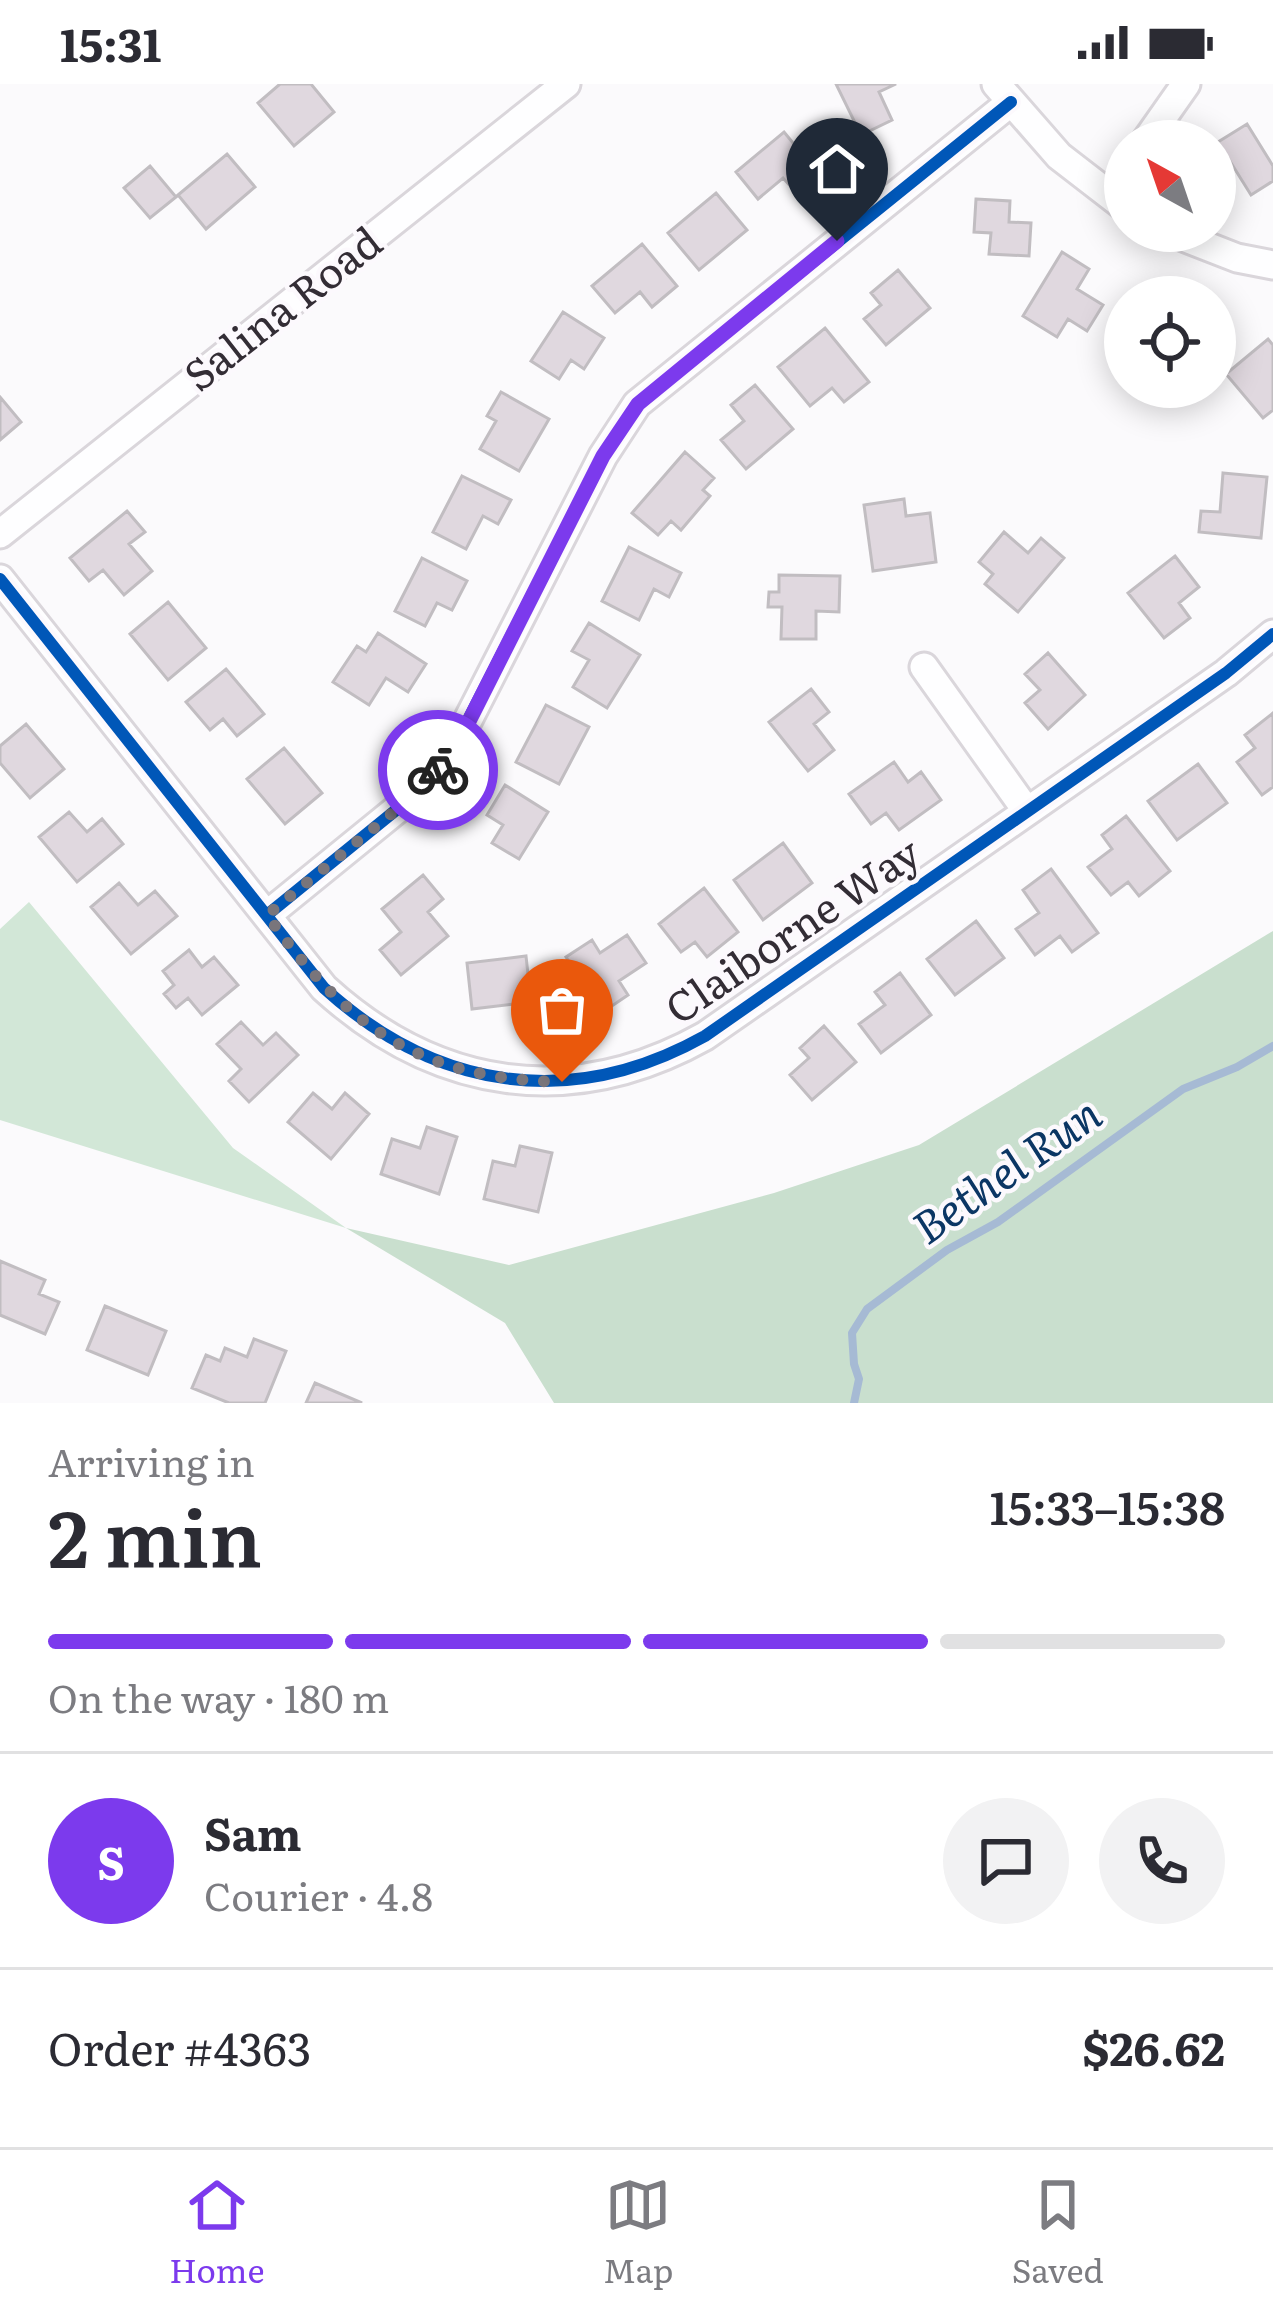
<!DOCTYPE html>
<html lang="en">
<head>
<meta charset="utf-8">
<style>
	:root { --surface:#fff; --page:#f2f2f3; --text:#2b2b33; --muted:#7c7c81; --line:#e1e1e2; --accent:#7c3aed }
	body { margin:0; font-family:Literata,serif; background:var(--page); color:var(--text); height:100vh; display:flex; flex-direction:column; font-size:45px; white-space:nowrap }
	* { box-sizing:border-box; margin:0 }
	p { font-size:39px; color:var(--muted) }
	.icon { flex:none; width:66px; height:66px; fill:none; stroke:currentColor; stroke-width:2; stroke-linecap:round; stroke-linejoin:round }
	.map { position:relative; height:1319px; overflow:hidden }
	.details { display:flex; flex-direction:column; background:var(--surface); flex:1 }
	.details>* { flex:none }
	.needle { width:78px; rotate:320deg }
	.controls { position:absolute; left:1104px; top:36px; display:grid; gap:24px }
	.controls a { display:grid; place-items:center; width:132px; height:132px; border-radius:50%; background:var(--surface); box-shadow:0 6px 30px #0003; font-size:60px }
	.pin { position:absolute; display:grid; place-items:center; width:102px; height:102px; color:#fff; margin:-123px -51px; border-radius:50% 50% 50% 0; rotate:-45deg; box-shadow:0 0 12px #0007 }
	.pin .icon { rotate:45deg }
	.courier { position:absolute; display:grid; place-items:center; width:120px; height:120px; margin:-60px; border:9px solid #7c3aed; border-radius:50%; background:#fff; color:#222; box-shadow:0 3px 15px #0007 }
	.overview em { font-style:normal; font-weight:600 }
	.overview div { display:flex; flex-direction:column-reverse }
	.overview { display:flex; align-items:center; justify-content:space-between; height:204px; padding:0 48px }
	h1 { font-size:78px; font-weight:600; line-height:90px }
	.bar { display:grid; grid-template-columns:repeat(4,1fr); gap:18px 12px; align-content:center; height:144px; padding:0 48px }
	.bar i { height:15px; border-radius:9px; background:var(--line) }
	.bar .current { background:var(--accent) }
	.bar p { grid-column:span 4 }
	.line { display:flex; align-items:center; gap:30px; padding:0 48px; border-top:3px solid var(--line) }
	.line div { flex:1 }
	.round { display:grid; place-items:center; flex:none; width:126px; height:126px; border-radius:63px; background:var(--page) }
	.status { display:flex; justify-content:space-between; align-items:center; height:84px; padding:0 60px; background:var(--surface); direction:ltr }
	.status svg { height:33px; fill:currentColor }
	.tab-bar { display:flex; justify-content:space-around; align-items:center; height:168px; border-top:3px solid var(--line); background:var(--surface); font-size:33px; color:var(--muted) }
	.tab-bar a { display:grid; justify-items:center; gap:6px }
	.tab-bar .current { color:var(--accent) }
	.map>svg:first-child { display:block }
	.green { fill:#d2e7d7 }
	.forest { fill:#c9dfce }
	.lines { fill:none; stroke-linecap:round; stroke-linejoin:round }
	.stream { stroke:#a6bad4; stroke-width:8 }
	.building { fill:#e0d8df; stroke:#c1bdc1; stroke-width:3 }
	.minor-casing { stroke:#dad6db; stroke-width:33 }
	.minor { stroke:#fefeff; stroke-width:27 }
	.cycleway-casing { stroke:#fcf9fd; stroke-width:20 }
	.cycleway { stroke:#0057b8; stroke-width:12 }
	.done { stroke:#79757b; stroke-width:12; stroke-dasharray:0 21.6 }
	.route { stroke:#7c3aed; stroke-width:15 }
	.labels { text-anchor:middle; stroke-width:9; stroke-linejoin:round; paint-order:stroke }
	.street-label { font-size:42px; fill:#332d35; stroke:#fcf9fd }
	.water-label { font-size:45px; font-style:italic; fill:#0b3664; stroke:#fcf9fd }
</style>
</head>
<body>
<div class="status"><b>15:31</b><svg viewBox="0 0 49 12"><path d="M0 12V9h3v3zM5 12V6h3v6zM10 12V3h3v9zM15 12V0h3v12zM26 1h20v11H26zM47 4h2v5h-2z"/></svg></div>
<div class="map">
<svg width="1273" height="1319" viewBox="0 0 1273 1319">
	<rect width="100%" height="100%" fill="#fbfafc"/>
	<!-- green -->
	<path class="green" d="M29,818L233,1064L346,1144L0,1036V845Z"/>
	<!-- forest -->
	<path class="forest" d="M1273,847V1319H554L505,1239L346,1144L509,1181L774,1109L919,1061Z"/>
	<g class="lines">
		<!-- stream -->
		<path class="stream" d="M854,1319L859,1295L854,1280L852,1249L867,1225L947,1166L998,1138L1183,1005L1237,983L1273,962"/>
	</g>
	<!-- building -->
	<path class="building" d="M280,0H311L334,28L294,62L258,19Z
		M836,0H896L879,8L892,36L861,51Z
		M1247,40L1273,82V97L1251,111L1218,58Z
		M784,48L816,87L794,106L783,94L758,115L736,88Z
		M227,70L255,103L206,145L178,111Z
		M150,82L176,113L150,134L124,104Z
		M716,109L747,146L699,186L668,149Z
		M976,115L1010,117L1009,138L1031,139L1029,172L989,170L991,149L974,148Z
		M642,160L677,202L652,223L640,208L615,229L592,202Z
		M1062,168L1089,185L1077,205L1103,221L1087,247L1068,235L1057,253L1023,232Z
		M898,186L930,224L886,261L864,235L881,221L871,209Z
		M563,228L604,254L584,285L571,276L559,295L531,277Z
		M825,244L869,298L844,318L832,304L810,322L778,283Z
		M1268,255L1273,261V326L1263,334L1226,290Z
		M755,301L793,345L746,385L721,356L744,337L731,321Z
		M501,308L549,335L519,387L480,365L496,337L487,332Z
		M0,313L21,338L0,356Z
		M685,368L714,394L703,406L710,412L681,446L671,437L658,451L632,429Z
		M1223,389L1267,393L1261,454L1199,448L1201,427L1220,428Z
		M462,392L511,416L498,440L483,432L466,465L433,448Z
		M904,415L906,432L930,429L936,478L873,487L864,421Z
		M127,427L145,448L129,460L152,487L124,511L103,486L89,497L70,474Z
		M1004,448L1028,469L1041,454L1064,474L1018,528L985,500L993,490L979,478Z
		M629,463L681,489L669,513L654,505L639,536L602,517Z
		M1175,472L1199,503L1179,519L1190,534L1164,554L1128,509Z
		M422,474L467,497L452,526L437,519L425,542L395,527Z
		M779,491L840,492L839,528L816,527V555H781L782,523H768L769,508H779Z
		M168,518L206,564L168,596L130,550Z
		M589,539L640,571L607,624L573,603L589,576L572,567Z
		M378,549L426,580L408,608L386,594L369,621L333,598L357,562L366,568Z
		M1048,569L1085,611L1048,645L1025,619L1040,606L1025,590Z
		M226,585L264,630L237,652L223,635L210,646L186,618Z
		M811,605L829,628L814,640L834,666L808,687L769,638Z
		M546,621L589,643L559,700L516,678Z
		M1273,629V703L1262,711L1237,678L1255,664L1245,651Z
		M26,640L64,685L30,714L0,679V662Z
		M284,664L322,709L285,740L247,695Z
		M894,678L908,698L921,688L941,716L899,746L886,729L871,740L849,710Z
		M1198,680L1227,719L1177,756L1148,717Z
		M505,701L548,728L519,775L492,759L503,741L487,731Z
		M69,728L87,748L102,735L123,760L77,798L39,753Z
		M1126,732L1170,787L1139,812L1128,798L1111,811L1088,783L1112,765L1102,751Z
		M783,759L812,799L763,836L734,796Z
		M1051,785L1098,849L1072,868L1060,852L1035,871L1016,845L1039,829L1023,806Z
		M423,791L443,815L428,828L448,852L401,891L380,866L401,848L382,825Z
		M119,799L138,821L155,807L177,832L131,870L91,823Z
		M704,804L738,848L707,873L695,858L681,868L659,840Z
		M976,837L1004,874L955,911L927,875Z
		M627,851L646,879L619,897L628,911L603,928L566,873L592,856L600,869Z
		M189,866L202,883L214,873L238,901L202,931L188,914L176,924L164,910L174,901L163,887Z
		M526,872L531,918L472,925L467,879Z
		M900,889L931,931L881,969L859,940L885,921L875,908Z
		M241,938L263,961L276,949L298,971L249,1018L229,997L241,985L217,960Z
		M824,942L856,978L812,1016L790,991L809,974L800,964Z
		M313,1009L332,1025L345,1009L369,1030L331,1075L288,1038Z
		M427,1043L457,1053L439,1110L381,1090L392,1055L420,1064Z
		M520,1062L552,1069L538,1128L484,1115L493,1077L515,1082Z
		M0,1177L45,1196L39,1210L59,1218L45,1250L0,1231Z
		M105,1222L166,1247L148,1291L87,1266Z
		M254,1255L286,1267L265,1319H229L192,1304L206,1271L220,1277L225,1264L247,1273Z
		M315,1299L362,1319H306Z"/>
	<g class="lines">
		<defs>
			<path id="minor" d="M996,0L1059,72L1125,123
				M1146,57L1186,0
				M1168,147L1237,174L1273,181
				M0,450L566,0
				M0,495L324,904C436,1006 571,1027 705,952L1226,589L1273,550
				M924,583L1026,726
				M267,831L401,722L449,673L603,372L637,320L1011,18"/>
		</defs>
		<!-- minor casing -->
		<use href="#minor" class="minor-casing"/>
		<!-- minor -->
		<use href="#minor" class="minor"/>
		<defs>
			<path id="cycleway" d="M0,495L324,904C436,1006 571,1027 705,952L1226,589L1273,550
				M267,831L401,722L449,673L603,372L637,320L1011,18"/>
		</defs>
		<!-- cycleway casing -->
		<use href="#cycleway" class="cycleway-casing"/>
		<!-- cycleway -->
		<use href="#cycleway" class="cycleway"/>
	</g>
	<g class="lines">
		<!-- done -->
		<path class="done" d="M438,686L401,722L267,831C348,944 420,995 562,998"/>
		<!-- route -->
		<path class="route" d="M438,686L465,645L603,372L638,320L837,157"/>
	</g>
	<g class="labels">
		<!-- street labels -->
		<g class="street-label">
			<text transform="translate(283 225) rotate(-38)" y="15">Salina Road</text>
			<text transform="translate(793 847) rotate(-34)" y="15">Claiborne Way</text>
		</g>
		<!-- water labels -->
		<g class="water-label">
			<text transform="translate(1007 1087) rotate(-35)" y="16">Bethel Run</text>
		</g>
	</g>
</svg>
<div class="controls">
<a><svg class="needle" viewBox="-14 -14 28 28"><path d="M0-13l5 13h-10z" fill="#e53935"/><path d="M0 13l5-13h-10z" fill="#7c7c81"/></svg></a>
<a><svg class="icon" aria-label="locate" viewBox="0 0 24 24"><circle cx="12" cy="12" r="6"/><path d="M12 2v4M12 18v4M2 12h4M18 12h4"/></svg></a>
</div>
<div class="pin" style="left:562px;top:998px;background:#ea580c"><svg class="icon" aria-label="bag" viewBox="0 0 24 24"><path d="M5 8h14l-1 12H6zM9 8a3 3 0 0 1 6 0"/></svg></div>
<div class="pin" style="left:837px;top:157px;background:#1f2937"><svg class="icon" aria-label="home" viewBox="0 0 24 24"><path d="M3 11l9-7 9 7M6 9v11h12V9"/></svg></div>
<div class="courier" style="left:438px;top:686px"><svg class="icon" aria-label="bike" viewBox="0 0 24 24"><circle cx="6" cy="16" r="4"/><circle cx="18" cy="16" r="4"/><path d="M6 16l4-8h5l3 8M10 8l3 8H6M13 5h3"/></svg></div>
</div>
<section class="details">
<div class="overview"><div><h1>2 min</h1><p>Arriving in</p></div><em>15:33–15:38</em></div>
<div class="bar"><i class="current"></i><i class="current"></i><i class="current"></i><i></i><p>On the way · 180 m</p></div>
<div class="line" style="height:216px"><b class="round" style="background:var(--accent);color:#fff">S</b><div><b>Sam</b><p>Courier · 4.8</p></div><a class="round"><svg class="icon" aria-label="chat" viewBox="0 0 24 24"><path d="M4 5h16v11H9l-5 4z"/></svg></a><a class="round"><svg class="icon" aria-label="phone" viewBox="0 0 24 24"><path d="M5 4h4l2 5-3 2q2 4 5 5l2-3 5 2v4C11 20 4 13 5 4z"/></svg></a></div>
<div class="line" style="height:156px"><div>Order #4363</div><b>$26.62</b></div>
</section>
<nav class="tab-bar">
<a class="current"><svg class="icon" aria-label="home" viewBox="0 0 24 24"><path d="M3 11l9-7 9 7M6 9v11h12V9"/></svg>Home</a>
<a><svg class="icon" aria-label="map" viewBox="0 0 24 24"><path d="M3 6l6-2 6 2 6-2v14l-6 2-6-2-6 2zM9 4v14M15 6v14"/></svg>Map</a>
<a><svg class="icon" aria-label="saved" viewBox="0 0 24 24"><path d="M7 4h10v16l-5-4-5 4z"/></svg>Saved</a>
</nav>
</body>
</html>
